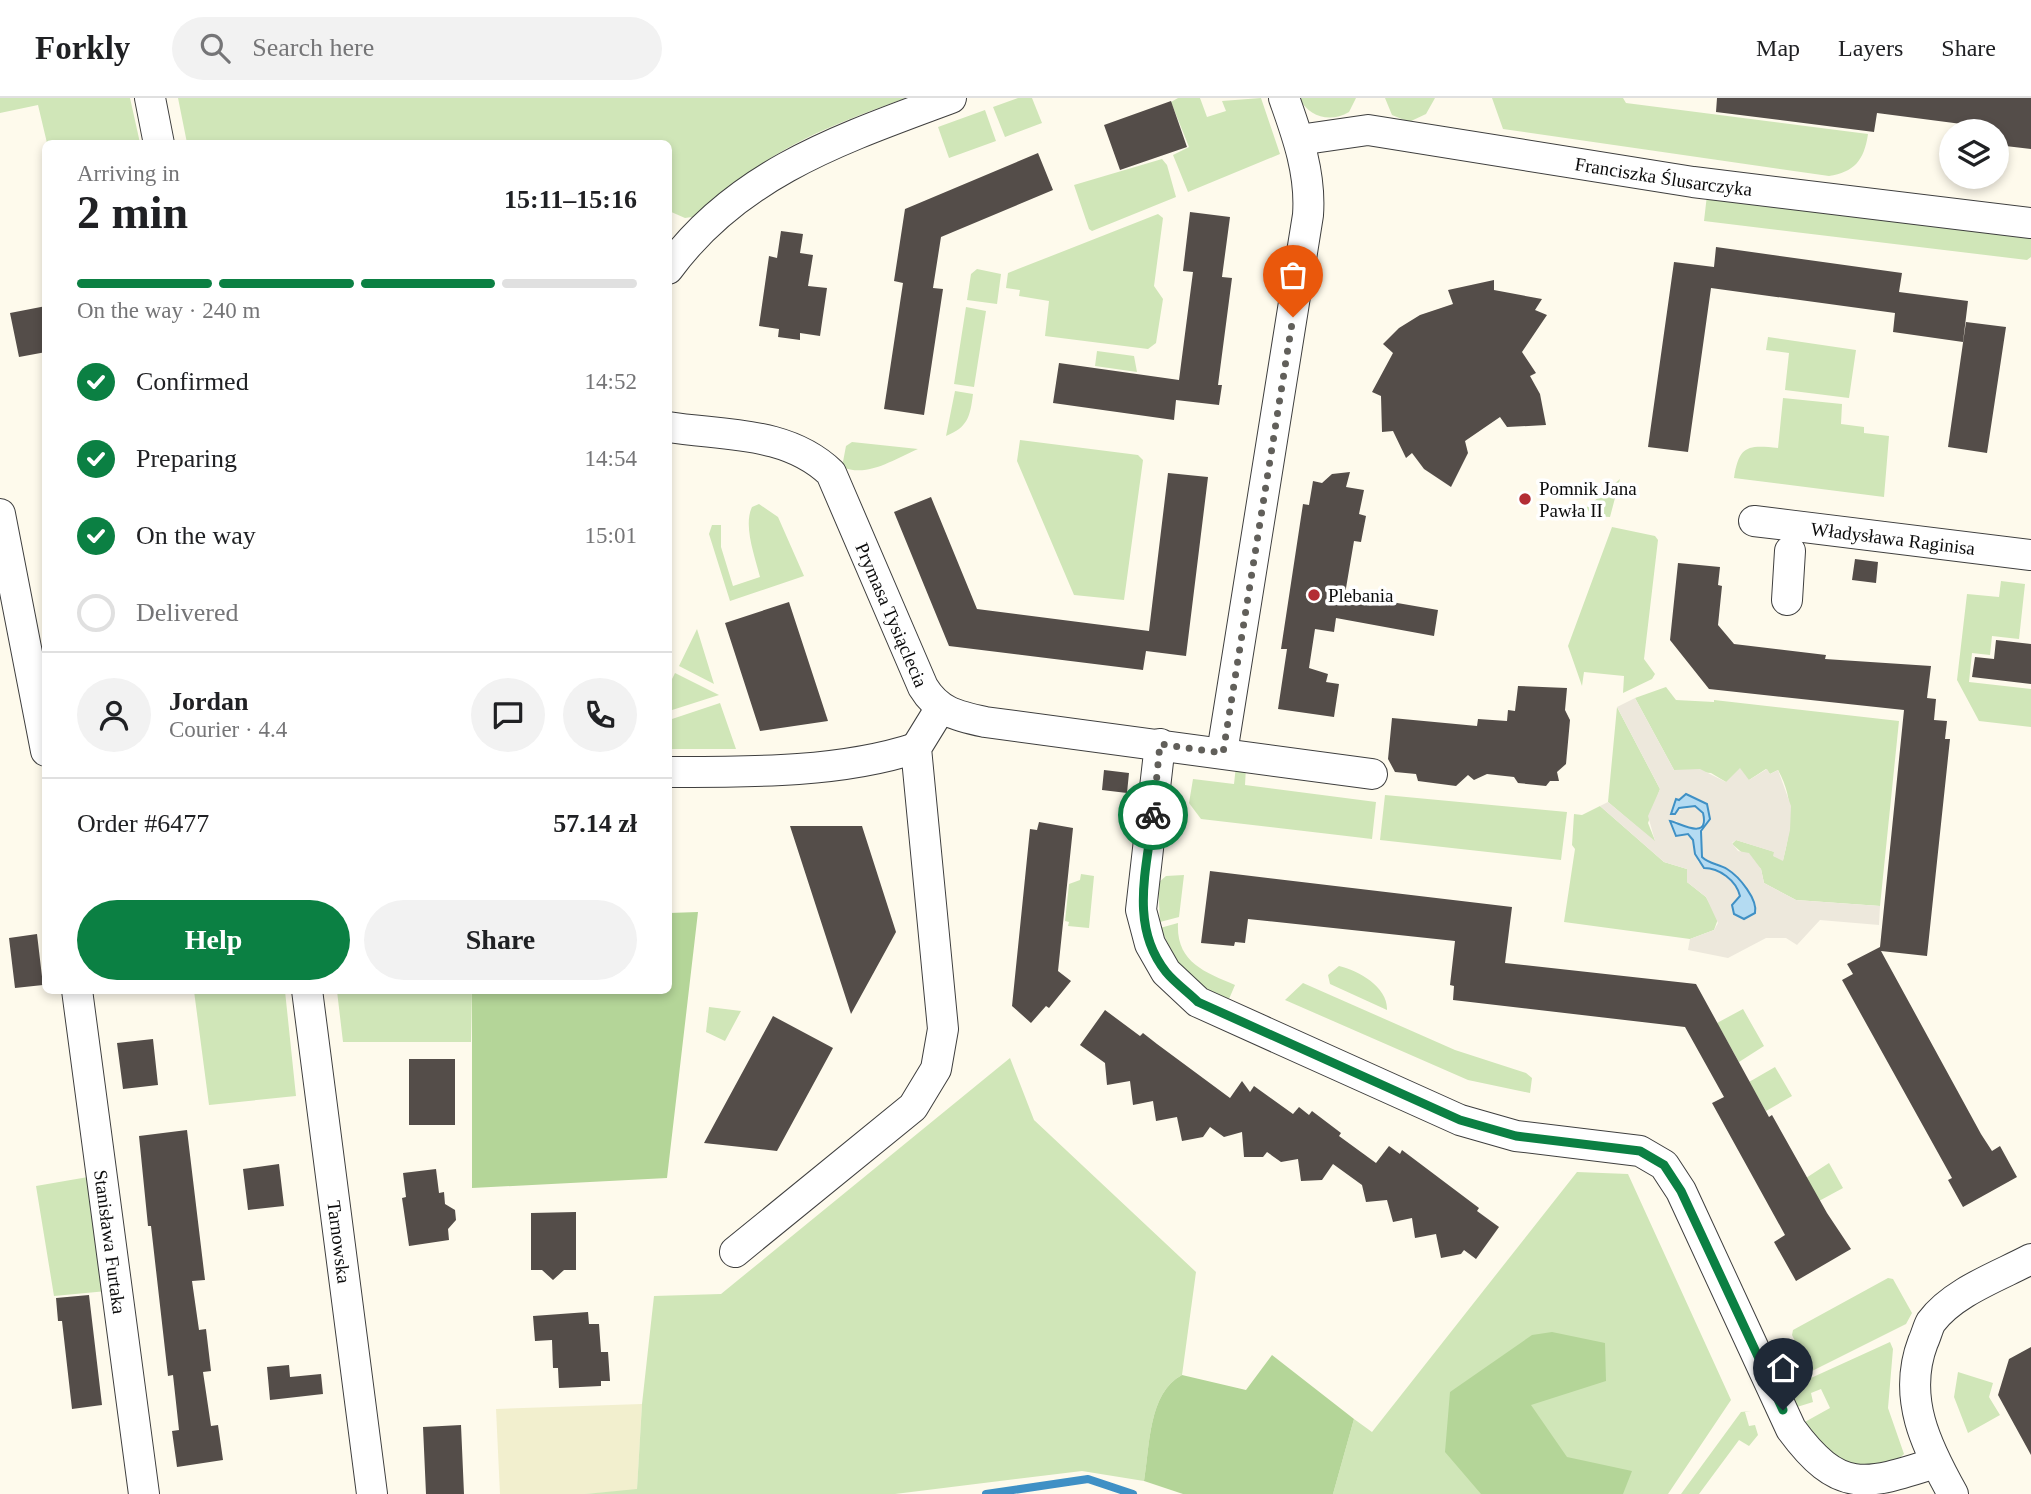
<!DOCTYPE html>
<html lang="en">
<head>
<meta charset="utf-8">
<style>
	:root { --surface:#fff; --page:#f2f2f2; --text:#202124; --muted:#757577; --line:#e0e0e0; --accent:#0b8043 }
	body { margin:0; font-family:Georgia,serif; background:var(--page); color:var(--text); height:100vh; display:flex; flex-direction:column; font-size:26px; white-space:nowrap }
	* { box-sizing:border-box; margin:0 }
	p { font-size:23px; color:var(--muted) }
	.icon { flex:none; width:38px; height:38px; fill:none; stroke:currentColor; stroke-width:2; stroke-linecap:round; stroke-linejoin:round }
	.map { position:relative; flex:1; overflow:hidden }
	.drawer { position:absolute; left:42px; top:42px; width:630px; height:854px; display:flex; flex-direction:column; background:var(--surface); border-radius:10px; box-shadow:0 4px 10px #0003 }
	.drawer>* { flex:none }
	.controls { position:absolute; left:1939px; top:21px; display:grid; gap:14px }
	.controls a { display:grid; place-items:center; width:70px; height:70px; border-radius:50%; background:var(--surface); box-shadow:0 4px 10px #0003; font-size:35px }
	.pin { position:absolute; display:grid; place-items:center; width:60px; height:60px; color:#fff; margin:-72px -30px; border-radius:50% 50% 50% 0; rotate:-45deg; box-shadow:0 0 7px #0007 }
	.pin .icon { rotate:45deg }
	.courier { position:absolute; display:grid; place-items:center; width:70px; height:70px; margin:-35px; border:5px solid #0b8043; border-radius:50%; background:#fff; color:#222; box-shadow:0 2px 9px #0007 }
	.summary em { font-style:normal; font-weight:800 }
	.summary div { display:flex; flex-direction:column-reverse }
	.summary { display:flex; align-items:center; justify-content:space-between; height:119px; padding:0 35px }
	h1 { font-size:46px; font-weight:800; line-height:52px }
	.bar { display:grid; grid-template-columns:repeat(4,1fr); gap:10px 7px; align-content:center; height:84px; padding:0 35px }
	.bar i { height:9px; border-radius:5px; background:var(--line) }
	.bar .active { background:var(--accent) }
	.bar p { grid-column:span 4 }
	.line { display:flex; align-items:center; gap:18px; padding:0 35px; border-top:2px solid var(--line) }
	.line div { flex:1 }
	.round { display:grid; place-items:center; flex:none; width:74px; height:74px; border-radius:37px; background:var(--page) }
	ol { padding:0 35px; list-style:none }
	li { display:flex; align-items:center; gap:21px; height:77px }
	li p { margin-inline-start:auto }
	li .icon { padding:7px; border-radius:50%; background:var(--accent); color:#fff; stroke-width:4 }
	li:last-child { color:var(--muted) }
	li i { width:38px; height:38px; border:4px solid var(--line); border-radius:50% }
	.action { display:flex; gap:14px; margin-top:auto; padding:14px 35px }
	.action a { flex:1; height:80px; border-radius:42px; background:var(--accent); color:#fff; font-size:28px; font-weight:800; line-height:80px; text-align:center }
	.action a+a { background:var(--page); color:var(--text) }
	header { display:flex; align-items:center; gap:42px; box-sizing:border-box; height:98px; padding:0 35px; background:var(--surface); border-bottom:2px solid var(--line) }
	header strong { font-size:33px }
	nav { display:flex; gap:38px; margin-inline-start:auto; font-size:24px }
	.search { width:490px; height:63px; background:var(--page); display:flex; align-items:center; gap:18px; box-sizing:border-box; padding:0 24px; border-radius:38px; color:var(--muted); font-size:26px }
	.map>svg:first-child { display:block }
	.farmland { fill:#f2efce }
	.green { fill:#d0e6b8 }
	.forest { fill:#b4d598 }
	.plaza { fill:#ede8dc; fill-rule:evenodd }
	.water { fill:#b4dbf2; stroke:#3f90c5; stroke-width:2 }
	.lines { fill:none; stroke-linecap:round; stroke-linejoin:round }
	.stream { stroke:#3f90c5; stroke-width:8 }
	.building { fill:#544d49 }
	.minor-casing { stroke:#3f3f3f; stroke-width:32 }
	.minor { stroke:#fff; stroke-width:30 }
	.done { stroke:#615f5a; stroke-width:7; stroke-dasharray:0 12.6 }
	.route { stroke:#0b8043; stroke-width:9 }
	.poi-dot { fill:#b32d34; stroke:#fff; stroke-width:2.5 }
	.labels { text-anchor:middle; stroke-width:7; stroke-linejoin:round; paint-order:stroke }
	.street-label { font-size:19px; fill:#0c0c0c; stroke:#fff }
	.poi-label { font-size:19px; fill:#0c0c0c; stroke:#fff; text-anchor:start }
</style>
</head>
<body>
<header>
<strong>Forkly</strong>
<div class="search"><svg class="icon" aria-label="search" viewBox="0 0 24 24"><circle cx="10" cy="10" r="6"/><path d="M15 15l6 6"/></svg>Search here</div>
<nav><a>Map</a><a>Layers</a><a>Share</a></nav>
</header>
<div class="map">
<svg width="2031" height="1396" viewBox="0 0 2031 1396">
	<rect width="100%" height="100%" fill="#fefaec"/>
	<!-- farmland -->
	<path class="farmland" d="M642,1306L637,1392L585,1396H500L496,1311Z"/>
	<!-- green -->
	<path class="green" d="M0,0H130L140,45H47L38,7L0,15Z
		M178,0H906C820,31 766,52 698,118L685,120L669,113L668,46L187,45Z
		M1018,0H1032L1042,25L1005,39L993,9Z
		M1178,0H1200L1207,19L1226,13L1222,3L1261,0L1280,56L1188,94L1173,57L1189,49L1171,4Z
		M1299,0H1356L1349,14C1330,25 1309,19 1299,0Z
		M1385,0H1435L1426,16L1409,24L1392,17Z
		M1492,0H1623L1626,5L1868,36C1864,63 1854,74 1829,78L1503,31Z
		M985,12L996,43L949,60L938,29Z
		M1162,61L1167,67L1176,99L1092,133L1089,131L1074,87Z
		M1707,97L2031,139V159L2027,162L1704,123Z
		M1158,116L1163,120L1154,188L1163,201L1156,245L1148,251L1045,238L1049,203L1019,198L1020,192L1006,190L1008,175Z
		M977,171L1001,176L997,206L967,202L971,176Z
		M966,209L986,213L974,289L954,286Z
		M1768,239L1856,252L1849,300L1785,292L1789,255L1766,252Z
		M1097,253L1134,258L1137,274L1095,268Z
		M955,293L973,296C970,319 968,329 946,338Z
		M1783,300L1842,306L1841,326L1864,329V335L1889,338L1884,399L1734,380C1739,347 1748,347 1778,350Z
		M1020,342L1138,357L1143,362L1124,502L1074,497L1017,363Z
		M852,344L918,351C894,361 868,380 842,369L846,348Z
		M1620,381L1610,419L1593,418L1586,410Z
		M759,406L778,419L804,478L730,503L709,436L712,427H721V449L733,488L760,479C755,458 743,428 752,409Z
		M1612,429L1655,438L1658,442L1644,561L1655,576L1652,581L1623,595L1624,578L1584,574L1582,588L1568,548Z
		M2001,483L2025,486L2019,541L1992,538L1990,557L1972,555L1969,584L2031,591V629L1979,623L1957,582L1967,496L1999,499Z
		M697,531L714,586L679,568Z
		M675,575L719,597L669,613V587Z
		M1666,589L1676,602L1714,604V602L1899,623L1880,808L1796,802L1764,785L1761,771L1732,746L1736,742L1775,754L1774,758L1783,762C1791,731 1795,702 1778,672L1770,676L1766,671L1749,682L1726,684L1711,675L1674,672L1635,600Z
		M720,605L736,651H669V622Z
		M1617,609L1660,691L1648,725L1656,745L1608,704Z
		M1236,668L1246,669L1245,687L1376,704L1372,741L1201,721L1189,705L1193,681L1234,686Z
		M1385,697L1567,714L1561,762L1380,742Z
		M1600,708L1664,764L1687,771V784L1706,799L1718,821L1714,832L1690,841L1564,824L1575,751L1572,747L1574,716L1582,717Z
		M1081,776L1094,778L1089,830L1068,828L1069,824L1065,823L1069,786L1080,782Z
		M1184,777L1179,819L1160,824L1158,785L1166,778Z
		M1178,825C1176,864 1204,874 1235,887L1229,901L1224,904L1185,878L1160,830Z
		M1339,868C1359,873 1388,889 1387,912L1330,886L1328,877Z
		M1303,885L1455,952L1526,975L1532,980L1530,995L1468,982L1285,902Z
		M194,893H285L296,998L209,1007Z
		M337,893H472L471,944H343Z
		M709,909L741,913L725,943L706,934Z
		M1743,911L1764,948L1739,964L1717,925Z
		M1010,960L1034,1022L1196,1174L1182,1277C1148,1295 1150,1348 1144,1383L1082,1373L895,1396H585L637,1391L642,1306L654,1198L721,1196Z
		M1775,969L1792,998L1766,1013L1749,984Z
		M1829,1065L1843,1090L1819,1103L1806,1080Z
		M1577,1074L1628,1076L1731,1302L1668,1396H1333L1354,1321L1372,1334Z
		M88,1079L107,1193L54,1198L36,1088Z
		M1888,1180L1893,1181L1912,1215L1906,1226L1810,1274L1792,1237L1793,1232Z
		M1890,1244L1893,1251L1888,1310L1904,1356C1886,1375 1847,1369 1828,1354C1818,1347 1810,1334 1803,1325L1830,1310L1821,1291L1811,1295L1813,1304L1797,1309L1789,1290Z
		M1958,1274L1993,1285L1989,1299L2000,1317L1968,1335L1954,1299Z
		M1751,1313L1745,1314L1749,1328L1755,1327L1758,1337L1749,1348L1739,1342L1699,1396H1681L1741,1314Z"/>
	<!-- forest -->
	<path class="forest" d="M698,814L667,1080L472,1090V893L668,892L669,815Z
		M1552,1234L1605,1245L1606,1283L1531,1307L1567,1359L1632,1373L1623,1396H1481L1445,1354L1450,1294L1532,1237Z
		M1272,1257L1354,1321L1333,1396H1183L1144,1383C1150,1348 1148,1295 1182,1277L1246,1292Z"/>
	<!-- plaza -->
	<path class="plaza" d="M1635,600L1674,672L1700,671L1726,684L1740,670L1749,682L1767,671L1770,676L1778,672L1791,708L1790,732L1783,763L1773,758L1774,754L1736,742L1732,745L1738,753L1749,755L1761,771L1764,785L1796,802L1880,808L1879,827L1820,822L1797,847L1786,840H1766L1728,860L1688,852L1690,841L1714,832L1718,825L1706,799L1687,784V771L1664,764L1600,708L1608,704L1655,743L1648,718L1660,691L1617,609ZM1686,696L1700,704L1710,721L1701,733L1702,759L1717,766L1747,795L1754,806L1753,814L1749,819L1737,816L1733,808L1741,798L1733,783L1725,776L1698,764L1693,741L1674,731L1676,723L1685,730L1700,729L1705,719L1695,708L1676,713Z"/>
	<!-- water -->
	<path class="water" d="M1686,696L1707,706L1710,721L1701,733L1702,759C1709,766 1719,766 1727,771C1740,779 1758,802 1755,815L1744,821L1734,816L1732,807L1740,798C1736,782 1719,770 1704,770L1695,756L1693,742L1688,736L1676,738L1670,723C1678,724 1710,744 1703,715L1695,708L1679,710L1675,716H1671L1676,701L1679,702Z"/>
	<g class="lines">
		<!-- stream -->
		<path class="stream" d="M986,1396L1088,1381L1133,1396"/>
	</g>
	<!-- building -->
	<path class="building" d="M1717,0H2031V51L1997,47V33H1977V28L1877,15L1874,34L1716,14Z
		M1171,3L1187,49L1120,72L1104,27Z
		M1038,55L1053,92L941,139L933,190L943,191L924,317L884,311L903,185L894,183L905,111Z
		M1190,114L1230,119L1222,179L1232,180L1218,287H1222L1219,307L1176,302L1174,322L1053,305L1059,265L1179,282L1193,174L1183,173Z
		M781,133L803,136L800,155L813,157L808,188L827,190L820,238L800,235V242L778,239L779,231L759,228L769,158L777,160Z
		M1716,149L1902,175L1899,194L1968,203L1963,244L1893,234L1895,215L1711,190L1688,354L1648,349L1674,164L1714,169Z
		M1494,182V192L1542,201L1535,212L1547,217L1522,254L1536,275L1530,278L1540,296L1546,327L1507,329L1500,319L1465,343L1468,355L1451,389L1424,371L1412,355L1406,360L1393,333L1382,334L1381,298L1372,294L1393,255L1383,246L1399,230L1420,217L1453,206L1448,192Z
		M46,208V254L19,259L10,215Z
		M1966,224L2006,229L1987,355L1948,349Z
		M1350,374L1346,389L1364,392L1359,416L1366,418L1361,444L1354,443L1345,496L1438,512L1434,538L1336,520L1334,534L1315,531L1309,570L1328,576L1326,584L1339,586L1334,619L1278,611L1287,551H1281L1303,406L1309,407L1313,383L1322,385L1332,376Z
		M1168,375L1208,379L1186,558L1146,553L1143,572L949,548L894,414L931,399L977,511L1149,533Z
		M1855,461L1878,464L1876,485L1852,482Z
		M1678,465L1720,469L1718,487L1722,488L1718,527L1734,546L1826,557L1825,561L1931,568L1927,600L1936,601L1934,622L1947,623L1945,641H1950L1927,858L1881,853L1981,1036L1992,1053L2000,1048L2017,1079L1963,1109L1948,1082L1952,1080L1842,882L1853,876L1847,866L1880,849L1904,612L1709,591L1670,542Z
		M789,504L828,623L760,633L725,525Z
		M1996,542L2031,546V586L1972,579L1975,559L1994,561Z
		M1518,588L1567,590L1565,612L1570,622L1566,666L1557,674L1559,683H1550L1546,688L1518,685L1514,679L1487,676L1474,682L1468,677L1456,688L1418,683L1416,676L1395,674L1388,661L1392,620L1477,628L1478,621L1507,623L1508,612L1515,613Z
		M1104,672L1129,675L1127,695L1102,692Z
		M1039,724L1073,730L1058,873L1071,883L1049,910L1046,908L1031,925L1012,908L1030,731L1037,732Z
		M790,728H862L896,834L851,916Z
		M1210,773L1512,809L1505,865L1696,886L1769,1019L1772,1017L1827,1115L1851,1151L1796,1183L1774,1144L1785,1137L1712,1005L1724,999L1685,929L1453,902L1454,888L1450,887L1455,843L1248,821L1245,845L1235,844L1234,848L1201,845Z
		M37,836L43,887L15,890L9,840Z
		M1105,912L1140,938L1143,935L1157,946L1230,1000L1242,983L1250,994L1254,988L1293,1016L1299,1009L1309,1017L1312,1013L1341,1035L1339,1038L1376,1065L1389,1048L1400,1056L1402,1052L1479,1110L1477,1113L1499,1129L1476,1161L1464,1152L1461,1156L1441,1160L1436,1136L1415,1140L1412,1120L1393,1124L1387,1102L1366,1104L1362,1087L1333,1066L1322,1082L1301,1083L1298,1061L1281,1064L1267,1054L1263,1059H1244L1242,1034L1224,1039L1210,1029L1203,1039L1182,1043L1177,1019L1156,1023L1153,1003L1133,1007L1130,983L1107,987L1105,965L1080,947Z
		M773,918L833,950L777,1053L704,1045Z
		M153,941L158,987L123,991L117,945Z
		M409,961H455V1027H409Z
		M187,1032L205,1182L192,1183L199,1232L206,1231L211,1273L203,1274L211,1328L218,1327L223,1362L177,1369L172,1333L179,1332L173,1277L168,1278L151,1128H148L139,1038Z
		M279,1066L284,1108L248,1112L243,1071Z
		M436,1071L439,1095L444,1094L445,1106L455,1112L456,1122L448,1131L449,1142L409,1148L402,1100L406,1099L403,1075Z
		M576,1114V1172H564L553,1182L542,1172H531V1115Z
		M89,1197L102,1307L72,1311L62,1223H58L56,1200Z
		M588,1214L589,1226H599L601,1254H608L610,1283H601V1288L559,1290L558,1270H553L552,1242L535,1243L533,1218Z
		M2031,1249V1357L1998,1297L2009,1261Z
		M289,1267L290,1279L321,1276L323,1296L270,1302L267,1269Z
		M461,1327L464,1396H426L423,1329Z"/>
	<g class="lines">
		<defs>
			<g id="minor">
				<path d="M150,0L159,46"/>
				<path id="s1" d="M1299,42L1368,32L1693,84L2031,125"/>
				<path d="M668,171C739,74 844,40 951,0"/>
				<path id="s2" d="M668,329C726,338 787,333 831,375L923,589C938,614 957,618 985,624L1372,676"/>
				<path d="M0,416L46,653"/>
				<path id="s3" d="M1754,423L2031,457"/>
				<path d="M1787,502L1790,453"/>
				<path d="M1160,646L1141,812L1150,846L1166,874L1198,904L1460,1022L1516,1038L1640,1053L1664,1067L1681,1093L1791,1331C1839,1396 1864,1388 1935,1365"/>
				<path d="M1222,655L1308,117C1311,76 1298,39 1284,0"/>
				<path d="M668,674C748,674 840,675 916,650"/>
				<path id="s4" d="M77,892L144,1396"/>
				<path id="s5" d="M307,892L372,1396"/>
				<path d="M735,1154L913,1009L936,971L943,931L916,650L940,611"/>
				<path d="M1953,1396C1926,1348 1902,1299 1923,1244C1926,1238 1928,1229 1931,1224C1953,1194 1999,1178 2031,1161"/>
			</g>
		</defs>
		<!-- minor casing -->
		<use href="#minor" class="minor-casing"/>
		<!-- minor -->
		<use href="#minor" class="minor"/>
	</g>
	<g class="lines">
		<!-- done -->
		<path class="done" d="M1153,717L1160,646L1223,655L1293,219"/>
		<!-- route -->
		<path class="route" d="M1153,717C1147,770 1129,828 1166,874C1175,885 1188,894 1198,904L1460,1022L1516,1038L1640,1053L1664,1067L1681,1093L1783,1312"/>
	</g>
	<!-- markers -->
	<g class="poi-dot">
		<circle cx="1525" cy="401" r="7"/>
		<circle cx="1314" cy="497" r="7"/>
	</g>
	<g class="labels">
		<!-- street labels -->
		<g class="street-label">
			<text dy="7" stroke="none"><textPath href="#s1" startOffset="369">Franciszka Ślusarczyka</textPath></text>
			<text dy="7" stroke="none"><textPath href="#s3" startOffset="140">Władysława Raginisa</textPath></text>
			<text dy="7" stroke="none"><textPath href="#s2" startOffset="327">Prymasa Tysiąclecia</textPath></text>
			<text dy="7" stroke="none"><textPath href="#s4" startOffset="254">Stanisława Furtaka</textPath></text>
			<text dy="7" stroke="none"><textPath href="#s5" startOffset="254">Tarnowska</textPath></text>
		</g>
		<!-- poi labels -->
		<g class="poi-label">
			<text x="1539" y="397">Pomnik Jana<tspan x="1539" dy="22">Pawła II</tspan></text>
			<text x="1328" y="504">Plebania</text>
		</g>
	</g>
</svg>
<div class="controls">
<a><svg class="icon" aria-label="layers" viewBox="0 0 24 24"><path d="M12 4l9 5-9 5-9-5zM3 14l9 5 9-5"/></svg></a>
</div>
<div class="pin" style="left:1293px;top:219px;background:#ea580c"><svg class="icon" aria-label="bag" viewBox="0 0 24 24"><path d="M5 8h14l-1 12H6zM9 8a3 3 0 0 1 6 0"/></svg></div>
<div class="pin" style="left:1783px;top:1312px;background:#1f2937"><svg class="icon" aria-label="home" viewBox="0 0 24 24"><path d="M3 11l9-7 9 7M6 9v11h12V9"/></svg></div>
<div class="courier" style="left:1153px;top:717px"><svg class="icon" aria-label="bike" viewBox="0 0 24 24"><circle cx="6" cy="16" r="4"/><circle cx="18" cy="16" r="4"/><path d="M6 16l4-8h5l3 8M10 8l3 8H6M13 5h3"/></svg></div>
<section class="drawer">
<div class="summary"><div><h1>2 min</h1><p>Arriving in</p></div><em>15:11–15:16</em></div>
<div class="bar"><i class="active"></i><i class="active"></i><i class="active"></i><i></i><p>On the way · 240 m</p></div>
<ol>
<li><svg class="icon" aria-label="check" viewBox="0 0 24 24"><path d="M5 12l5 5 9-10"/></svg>Confirmed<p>14:52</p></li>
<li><svg class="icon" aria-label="check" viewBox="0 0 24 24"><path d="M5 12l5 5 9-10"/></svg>Preparing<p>14:54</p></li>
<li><svg class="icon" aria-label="check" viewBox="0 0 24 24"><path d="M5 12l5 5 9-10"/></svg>On the way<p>15:01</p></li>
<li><i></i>Delivered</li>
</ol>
<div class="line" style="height:126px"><a class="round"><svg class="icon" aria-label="person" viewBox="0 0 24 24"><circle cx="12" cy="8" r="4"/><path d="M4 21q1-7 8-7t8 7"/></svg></a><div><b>Jordan</b><p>Courier · 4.4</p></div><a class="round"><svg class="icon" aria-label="chat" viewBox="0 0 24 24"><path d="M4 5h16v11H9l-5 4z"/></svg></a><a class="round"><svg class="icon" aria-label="phone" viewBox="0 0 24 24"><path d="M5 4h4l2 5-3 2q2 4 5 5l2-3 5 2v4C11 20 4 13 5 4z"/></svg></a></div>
<div class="line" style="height:91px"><div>Order #6477</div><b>57.14 zł</b></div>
<div class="action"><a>Help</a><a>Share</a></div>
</section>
</div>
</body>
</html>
